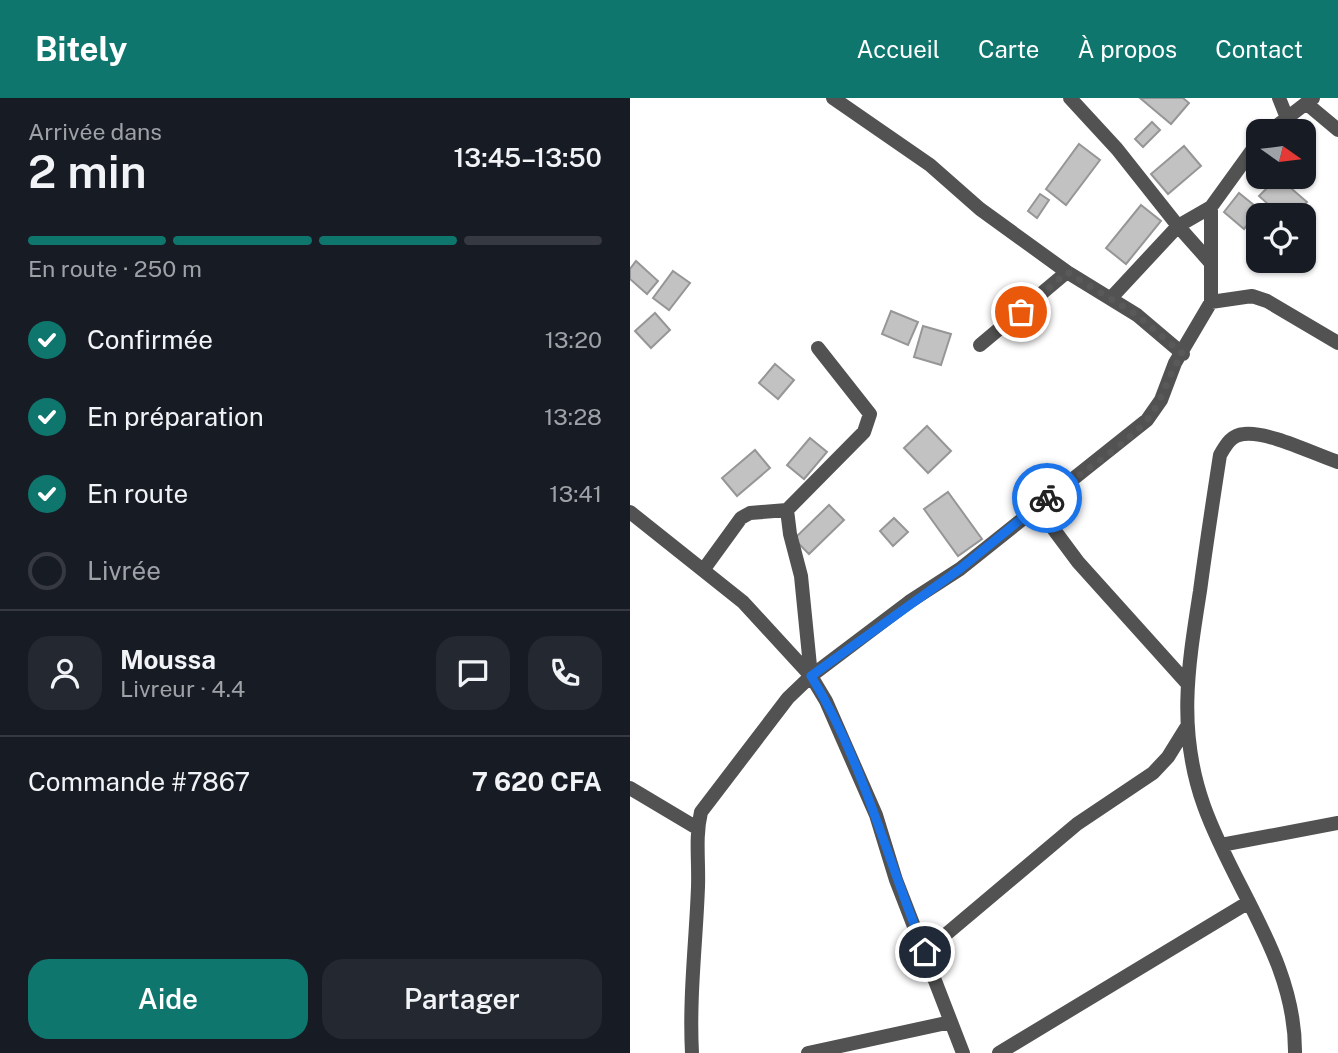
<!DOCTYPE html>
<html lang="fr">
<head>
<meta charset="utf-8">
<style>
	:root { --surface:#171b24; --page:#242831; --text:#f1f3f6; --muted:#9ea1a6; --line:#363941; --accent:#0f766e }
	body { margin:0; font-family:"Public Sans",sans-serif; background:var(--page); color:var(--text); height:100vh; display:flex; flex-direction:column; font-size:26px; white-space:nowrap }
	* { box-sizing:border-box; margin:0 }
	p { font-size:23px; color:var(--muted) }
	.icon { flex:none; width:38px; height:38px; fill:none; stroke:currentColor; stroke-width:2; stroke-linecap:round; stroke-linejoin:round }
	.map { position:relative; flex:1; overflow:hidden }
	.panel { display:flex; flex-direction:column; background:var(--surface); width:630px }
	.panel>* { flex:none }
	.needle { width:46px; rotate:104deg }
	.tools { position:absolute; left:616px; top:21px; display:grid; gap:14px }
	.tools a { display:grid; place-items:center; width:70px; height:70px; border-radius:14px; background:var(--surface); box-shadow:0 2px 5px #0004; font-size:35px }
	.pin { position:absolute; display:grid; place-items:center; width:60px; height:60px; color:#fff; margin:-30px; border:4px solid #fff; border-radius:50%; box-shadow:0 2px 7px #0007 }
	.courier { position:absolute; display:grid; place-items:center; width:70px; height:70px; margin:-35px; border:5px solid #1a73e8; border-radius:50%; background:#fff; color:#222; box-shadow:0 2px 9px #0007 }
	.head em { font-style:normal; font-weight:600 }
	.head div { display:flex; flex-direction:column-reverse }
	.head { display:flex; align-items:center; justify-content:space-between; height:119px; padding:0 28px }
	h1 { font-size:46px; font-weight:600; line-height:52px }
	.bar { display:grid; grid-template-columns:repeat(4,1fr); gap:10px 7px; align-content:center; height:84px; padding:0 28px }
	.bar i { height:9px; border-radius:5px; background:var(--line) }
	.bar .current { background:var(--accent) }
	.bar p { grid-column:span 4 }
	.line { display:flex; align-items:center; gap:18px; padding:0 28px; border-top:2px solid var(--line) }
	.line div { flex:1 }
	.round { display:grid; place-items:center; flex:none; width:74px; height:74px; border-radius:21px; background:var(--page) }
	ol { padding:0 28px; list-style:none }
	li { display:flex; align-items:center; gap:21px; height:77px }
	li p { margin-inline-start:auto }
	li .icon { padding:7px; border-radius:50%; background:var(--accent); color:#fff; stroke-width:4 }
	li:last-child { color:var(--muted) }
	li i { width:38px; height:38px; border:4px solid var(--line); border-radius:50% }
	.action { display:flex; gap:14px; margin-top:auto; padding:14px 28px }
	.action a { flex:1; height:80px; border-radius:21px; background:var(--accent); color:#fff; font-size:28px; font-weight:600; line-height:80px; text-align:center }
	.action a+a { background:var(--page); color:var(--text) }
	header { display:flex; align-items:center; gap:42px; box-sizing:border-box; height:98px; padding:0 35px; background:var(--accent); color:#fff }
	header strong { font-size:33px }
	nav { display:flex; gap:38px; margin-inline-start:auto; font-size:24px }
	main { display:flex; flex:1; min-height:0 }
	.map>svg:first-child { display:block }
	.building { fill:#c2c2c2; stroke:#969696; stroke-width:2 }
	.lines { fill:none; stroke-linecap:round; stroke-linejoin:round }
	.street { stroke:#525252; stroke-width:14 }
	.done { stroke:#595959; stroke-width:7; stroke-dasharray:0 12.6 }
	.route { stroke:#1a73e8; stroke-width:9 }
</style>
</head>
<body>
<header>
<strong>Bitely</strong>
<nav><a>Accueil</a><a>Carte</a><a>À propos</a><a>Contact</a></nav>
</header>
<main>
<section class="panel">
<div class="head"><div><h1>2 min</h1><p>Arrivée dans</p></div><em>13:45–13:50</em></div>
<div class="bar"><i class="current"></i><i class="current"></i><i class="current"></i><i></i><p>En route · 250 m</p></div>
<ol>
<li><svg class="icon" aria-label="check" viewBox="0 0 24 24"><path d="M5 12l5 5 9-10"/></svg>Confirmée<p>13:20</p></li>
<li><svg class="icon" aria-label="check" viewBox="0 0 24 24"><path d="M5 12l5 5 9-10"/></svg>En préparation<p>13:28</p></li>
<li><svg class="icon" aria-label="check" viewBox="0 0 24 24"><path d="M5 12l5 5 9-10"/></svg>En route<p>13:41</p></li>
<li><i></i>Livrée</li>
</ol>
<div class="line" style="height:126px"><a class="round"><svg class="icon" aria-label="person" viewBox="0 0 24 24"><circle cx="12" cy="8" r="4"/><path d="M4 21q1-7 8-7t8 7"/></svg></a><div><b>Moussa</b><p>Livreur · 4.4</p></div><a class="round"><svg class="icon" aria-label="chat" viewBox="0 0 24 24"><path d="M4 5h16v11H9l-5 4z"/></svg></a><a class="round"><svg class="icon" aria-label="phone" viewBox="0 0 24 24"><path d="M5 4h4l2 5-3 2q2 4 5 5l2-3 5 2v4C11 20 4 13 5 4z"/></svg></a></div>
<div class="line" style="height:91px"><div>Commande #7867</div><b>7 620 CFA</b></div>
<div class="action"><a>Aide</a><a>Partager</a></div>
</section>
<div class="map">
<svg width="708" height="955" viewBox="0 0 708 955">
	<rect width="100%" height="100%" fill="#fff"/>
	<!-- building -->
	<path class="building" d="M510,0H553L559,5L541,26Z
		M522,24L530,32L513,49L505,41Z
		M449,46L470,62L436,107L416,91Z
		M554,48L571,68L538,96L521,76Z
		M648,79L677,104L665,117H650L629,98Z
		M609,95L630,112L614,131L594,114Z
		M410,96L419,102L407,120L398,113Z
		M511,107L531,123L496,166L476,150Z
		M6,163L28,183L17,196L0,181V171Z
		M43,173L60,185L39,212L23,200Z
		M261,213L288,224L278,247L252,236Z
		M25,215L40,232L21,250L5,233Z
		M293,228L321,236L311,267L284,259Z
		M145,266L164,282L148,301L129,285Z
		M297,328L321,353L298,375L274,350Z
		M180,340L197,354L174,381L157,367Z
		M125,352L140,370L107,398L92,380Z
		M318,394L352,441L328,458L294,411Z
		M199,407L214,422L179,456L164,441Z
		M264,420L278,434L263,448L250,433Z"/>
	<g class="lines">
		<!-- street -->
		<path class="street" d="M203,0L300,67L350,111L437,174L507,217L553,256
			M440,0L487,51L548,128L581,109
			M649,0L657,20
			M677,6L708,32
			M640,33L683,0
			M481,200L548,128L580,164
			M581,204L622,198L637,203L708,245
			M350,247L437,174
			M416,400L422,429L448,464L556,584
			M0,414L113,504L181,578L196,603L246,717L266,782L333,955
			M74,471L111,420L120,415L157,412
			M181,578L171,478L160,436L157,412L234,334L240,316L188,250
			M0,690L67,730
			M591,747L708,725
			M295,854L447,726L523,675L538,659L556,630
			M62,955C59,899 66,844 68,789C69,763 65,739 71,714L158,600L181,578L279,504L330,471L517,322L531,302L545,265L581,204V109L628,44
			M178,955L321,924
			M369,955L619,804
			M665,955C666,863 604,792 574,708C547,633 558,569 570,493C576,448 583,402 590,357C596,347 601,337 614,336C638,333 684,356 708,364"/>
	</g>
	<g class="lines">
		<!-- done -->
		<path class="done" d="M391,214L437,174L507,217L553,256C538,275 534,299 520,318C499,346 446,378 417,400"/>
		<!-- route -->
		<path class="route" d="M295,854C257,762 233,662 181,578L330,471L417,400"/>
	</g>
</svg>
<div class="tools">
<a><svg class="needle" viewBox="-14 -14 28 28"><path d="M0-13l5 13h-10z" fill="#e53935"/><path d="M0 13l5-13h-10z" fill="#9ea1a6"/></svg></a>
<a><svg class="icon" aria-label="locate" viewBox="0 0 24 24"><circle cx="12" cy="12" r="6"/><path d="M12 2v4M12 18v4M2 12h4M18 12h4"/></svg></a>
</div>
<div class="pin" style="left:391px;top:214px;background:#ea580c"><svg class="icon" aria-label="bag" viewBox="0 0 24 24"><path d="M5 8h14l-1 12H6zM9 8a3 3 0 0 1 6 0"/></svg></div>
<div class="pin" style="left:295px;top:854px;background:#1f2937"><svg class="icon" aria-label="home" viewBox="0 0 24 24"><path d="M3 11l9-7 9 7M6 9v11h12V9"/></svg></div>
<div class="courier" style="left:417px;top:400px"><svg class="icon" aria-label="bike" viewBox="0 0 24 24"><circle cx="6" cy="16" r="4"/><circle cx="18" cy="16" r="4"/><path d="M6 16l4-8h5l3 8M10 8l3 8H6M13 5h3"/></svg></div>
</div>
</main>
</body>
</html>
